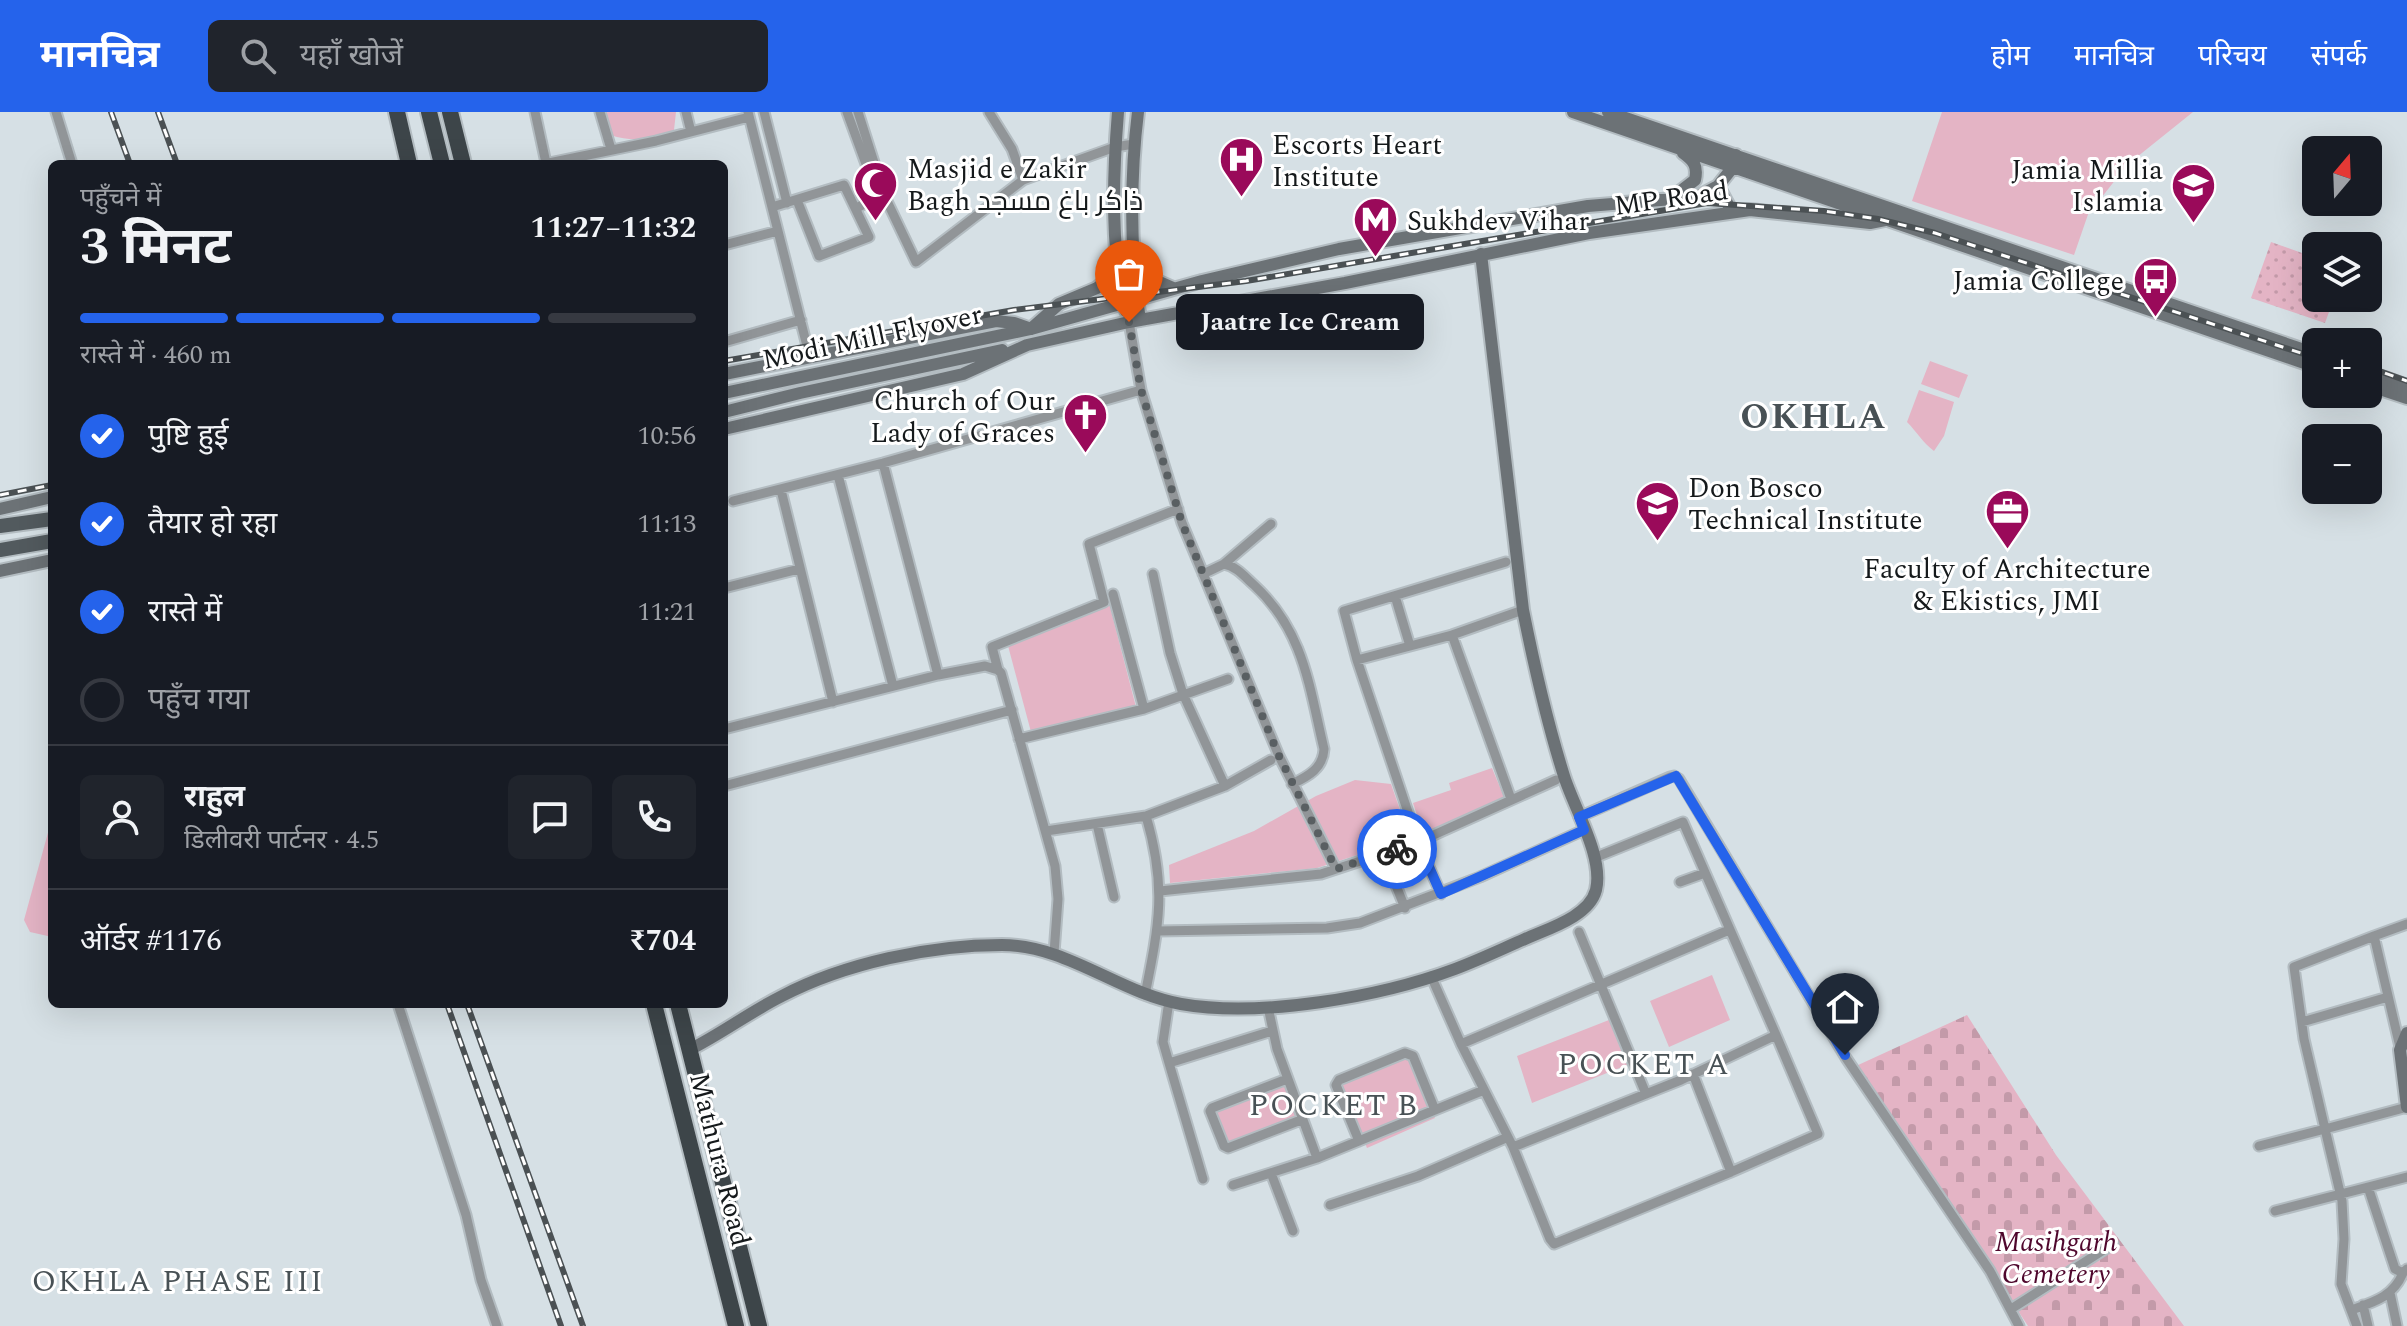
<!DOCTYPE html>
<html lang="hi">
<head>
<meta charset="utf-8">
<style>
	:root { --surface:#171b24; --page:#20242c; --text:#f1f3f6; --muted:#9ea1a6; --line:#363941; --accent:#2563eb }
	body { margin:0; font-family:Spectral,Cairo,"Noto Sans Devanagari",serif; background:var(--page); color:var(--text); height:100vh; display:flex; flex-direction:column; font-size:30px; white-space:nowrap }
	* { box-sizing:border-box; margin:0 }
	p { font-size:26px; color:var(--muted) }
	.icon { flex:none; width:44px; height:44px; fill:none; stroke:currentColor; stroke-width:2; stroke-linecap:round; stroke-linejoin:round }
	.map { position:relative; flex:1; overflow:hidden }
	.drawer { position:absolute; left:48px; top:48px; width:680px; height:848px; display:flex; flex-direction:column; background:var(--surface); border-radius:12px; box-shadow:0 8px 32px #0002 }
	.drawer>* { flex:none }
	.needle { width:52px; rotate:19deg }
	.buttons { position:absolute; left:2302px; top:24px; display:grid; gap:16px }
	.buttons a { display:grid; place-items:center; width:80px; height:80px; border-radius:12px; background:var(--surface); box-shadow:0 8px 32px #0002; font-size:40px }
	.pin { position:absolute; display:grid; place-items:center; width:68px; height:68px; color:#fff; margin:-82px -34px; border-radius:50% 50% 50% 0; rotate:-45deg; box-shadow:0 0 8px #0007 }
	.pin .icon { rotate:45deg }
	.courier { position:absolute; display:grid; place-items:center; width:80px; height:80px; margin:-40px; border:6px solid #2563eb; border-radius:50%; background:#fff; color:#222; box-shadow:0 2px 10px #0007 }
	.bubble { position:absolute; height:56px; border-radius:12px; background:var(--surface); box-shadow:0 8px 32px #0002; font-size:26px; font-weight:700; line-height:56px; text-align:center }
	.overview em { font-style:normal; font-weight:700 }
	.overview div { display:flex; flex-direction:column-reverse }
	.overview { display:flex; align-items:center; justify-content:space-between; height:136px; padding:0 32px }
	h1 { font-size:52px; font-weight:700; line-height:60px }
	.bar { display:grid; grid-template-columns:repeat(4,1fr); gap:12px 8px; align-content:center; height:96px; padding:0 32px }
	.bar i { height:10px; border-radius:6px; background:var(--line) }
	.bar .current { background:var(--accent) }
	.bar p { grid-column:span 4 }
	.line { display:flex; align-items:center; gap:20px; padding:0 32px; border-top:2px solid var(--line) }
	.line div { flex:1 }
	.round { display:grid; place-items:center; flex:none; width:84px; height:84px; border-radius:12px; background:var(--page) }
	ol { padding:0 32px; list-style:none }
	li { display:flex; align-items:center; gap:24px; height:88px }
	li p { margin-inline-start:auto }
	li .icon { padding:8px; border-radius:50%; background:var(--accent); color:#fff; stroke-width:4 }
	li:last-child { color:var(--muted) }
	li i { width:44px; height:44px; border:4px solid var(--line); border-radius:50% }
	header { display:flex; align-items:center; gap:48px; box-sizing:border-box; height:112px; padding:0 40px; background:var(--accent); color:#fff }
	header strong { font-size:38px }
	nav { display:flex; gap:44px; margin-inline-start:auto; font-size:28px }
	.search { width:560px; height:72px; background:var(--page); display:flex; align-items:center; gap:20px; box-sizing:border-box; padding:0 28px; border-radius:12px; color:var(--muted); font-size:30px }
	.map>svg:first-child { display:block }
	.cemetery { fill:url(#cemetery-stones) }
	.park { fill:#e4b4c5 }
	.garden { fill:url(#garden-dots) }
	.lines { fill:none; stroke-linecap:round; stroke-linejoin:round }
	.street-casing { stroke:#b3bcc1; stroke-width:13 }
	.secondary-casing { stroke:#b3bcc1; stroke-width:16 }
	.primary-casing { stroke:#b3bcc1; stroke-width:18 }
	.highway-casing { stroke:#b3bcc1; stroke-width:20 }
	.street { stroke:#919598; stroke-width:9 }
	.secondary { stroke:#6c7276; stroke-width:12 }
	.primary { stroke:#525a5e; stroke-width:14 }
	.highway { stroke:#3d4549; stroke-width:16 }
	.rail-casing { stroke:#4b5154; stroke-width:6 }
	.rail { stroke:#fff; stroke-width:3; stroke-dasharray:9; stroke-linecap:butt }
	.done { stroke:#595f62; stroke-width:8; stroke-dasharray:0 14.4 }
	.route { stroke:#2563eb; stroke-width:10 }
	.labels { text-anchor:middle; stroke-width:6; stroke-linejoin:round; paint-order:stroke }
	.poi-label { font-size:28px; fill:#15191b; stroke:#fff; text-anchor:start }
	.street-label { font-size:28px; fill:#15191b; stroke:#fff }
	.park-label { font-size:28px; font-style:italic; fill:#4f072d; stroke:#fff }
	.neighbourhood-label { font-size:30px; letter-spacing:2px; fill:#485155; stroke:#fff }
	.district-label { font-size:36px; font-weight:bold; letter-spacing:2px; fill:#485155; stroke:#fff }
</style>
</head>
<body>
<header>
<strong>मानचित्र</strong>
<div class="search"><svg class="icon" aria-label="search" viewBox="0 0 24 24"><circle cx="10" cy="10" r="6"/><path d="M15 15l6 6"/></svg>यहाँ खोजें</div>
<nav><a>होम</a><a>मानचित्र</a><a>परिचय</a><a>संपर्क</a></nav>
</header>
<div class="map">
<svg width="2407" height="1214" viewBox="0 0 2407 1214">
	<defs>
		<pattern id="cemetery-stones" width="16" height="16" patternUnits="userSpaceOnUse" patternTransform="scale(2)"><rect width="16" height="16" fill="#e4b4c5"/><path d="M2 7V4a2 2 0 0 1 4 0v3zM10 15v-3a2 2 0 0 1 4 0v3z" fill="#c39aa9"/></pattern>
		<pattern id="garden-dots" width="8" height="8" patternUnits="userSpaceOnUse" patternTransform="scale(2)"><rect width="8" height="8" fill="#e4b4c5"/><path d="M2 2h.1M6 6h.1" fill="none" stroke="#c39aa9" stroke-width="1.8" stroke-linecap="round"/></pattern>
	</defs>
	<rect width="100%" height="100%" fill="#d6e0e5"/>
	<!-- cemetery -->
	<path class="cemetery" d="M1967,903L2056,1043L2184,1214H2028L1856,954Z"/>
	<!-- park -->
	<path class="park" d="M602,0H676L674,18C649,27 636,31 610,23Z
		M1942,0H2193L2127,53L2098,90L2093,88L2074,143L1912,89Z
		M1930,249L1968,263L1959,286L1921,272Z
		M1919,278L1954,290L1944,324L1934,339C1923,331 1917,320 1907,310Z
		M1108,487L1136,595L1031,620L1007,530Z
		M1492,656L1504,685L1423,722L1413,691L1451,678L1449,671Z
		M1355,668L1391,672L1410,726L1317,756L1170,771L1169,753L1254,719L1316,684Z
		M52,706V825L30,820L24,808Z
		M1712,863L1730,908L1669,935L1650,889Z
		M1609,908L1627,953L1532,991L1517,944Z
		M1410,943L1435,1006L1367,1036L1340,972Z
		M1290,968L1302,1006L1228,1033L1212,999Z"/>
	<!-- garden -->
	<path class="garden" d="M2271,130L2316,146V186H2334L2325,211L2251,186Z"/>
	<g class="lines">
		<defs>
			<path id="street" d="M56,0L72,52
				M535,0L546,51
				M600,0L611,37
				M686,0L691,20
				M748,0L810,246
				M764,0L787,91
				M847,0L874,74V86L857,96
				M858,0L885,85L916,150L1023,68L1115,35L1134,32
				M989,0L1012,37L1023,68
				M544,52L656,29L749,5
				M772,95L844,73L869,125L819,144L797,88
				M724,133L778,119
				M1129,210L1141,278L1182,411L1279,644L1336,757
				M724,230L801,208
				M883,351L938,563
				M838,363L893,574
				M781,378L833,590
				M733,389L883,351L1141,278
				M1224,452L1271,412
				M1153,462L1170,541L1183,582L1225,674
				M1203,462L1224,452C1236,454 1245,465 1254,473C1304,519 1309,574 1324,637C1323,656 1309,664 1292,672
				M724,476L799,457
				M1113,482L1144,597
				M1395,484L1410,534
				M1452,523L1511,687
				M1357,548L1452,523L1523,498
				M998,558L992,535L1104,490L1089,432L1178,397
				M724,617L938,563L985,554L998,558L1001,561L1055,754L1058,787L1054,841
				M1019,627L1144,597L1228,567
				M724,674L1012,598
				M1579,705L1670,665L1674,664L1679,667L1846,946L1990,1159L2019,1214
				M1097,712L1114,785
				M1046,719L1146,704L1225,674L1271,648
				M1383,741L1405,796
				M1594,746L1683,710L1776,923
				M1680,770L1705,761
				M1160,779L1321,762L1418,730L1556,668
				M1441,782L1418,730L1357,548L1344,499L1506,450
				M1158,819L1327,816L1360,811L1480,765L1584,718
				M1579,820L1646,982
				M2374,824L2294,855L2304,927L2325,1017L2407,995
				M1431,864L1461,932L1513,1035L1550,1127L1554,1132L1731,1060L1693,962
				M1145,883C1159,813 1167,775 1146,704
				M1169,889L1163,930L1169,951
				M398,892L466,1103L481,1168L497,1214
				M1268,895L1277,937L1317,1046
				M2302,910L2388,885
				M1461,932L1729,818
				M2400,935L2374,824L2407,812
				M1287,967L1212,996L1210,999L1224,1034L1228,1036L1301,1008
				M1359,1029L1336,973L1339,968L1405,941L1413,944L1435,998
				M2259,1034L2325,1017L2342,1089L2344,1127L2341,1172L2357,1214
				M1513,1035L1681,968L1776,923L1818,1022L1731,1060
				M1271,1061L1293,1119
				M1203,1067L1169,951L1272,919
				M1233,1073L1317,1046L1484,978
				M2368,1075L2395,1157L2403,1161L2407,1157
				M1330,1093L1418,1064L1508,1025
				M2275,1099L2407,1065
				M2390,1181L2397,1214
				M2363,1193L2368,1214
				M2011,1197L2113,1132
				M2351,1198C2374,1190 2393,1185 2403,1161"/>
			<path id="secondary" d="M1118,0C1113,62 1110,139 1126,199
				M1138,0C1130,64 1130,144 1140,208
				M1573,0L2316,255
				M1608,0L2316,242
				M1718,74L1732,100
				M1673,85L1695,68C1698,54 1694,49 1683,41
				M1135,149L1157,169L1173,176
				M1033,215L1059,192L1097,176L1115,161L1117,151
				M2368,260L2407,274
				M724,262L996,209L1014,211L1031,217
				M2368,273L2407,286
				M724,281L1031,217L1202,169L1339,137L1588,94L1697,85L1718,74L1733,55L1736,43
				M724,300L800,281L1002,238
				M724,317L963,262L1027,233L1129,210L1345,171L1589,121L1750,98L1870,111L1890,107L1893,99
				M0,397L52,385
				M0,459L52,448
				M2407,921L2400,938L2407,995
				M689,938C721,922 750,900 782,884C845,851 931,833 1002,833C1067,833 1119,881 1181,892C1260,906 1380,885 1455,857C1479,848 1502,837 1525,827C1547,817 1589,805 1596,778C1604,745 1574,696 1564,664C1547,610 1534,553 1523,498L1481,142"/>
			<path id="primary" d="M0,414L52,407
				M0,438L52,429"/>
			<path id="highway" d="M397,0L409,52
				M429,0L442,52
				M450,0L463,52
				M654,892L736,1214
				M678,892L759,1214"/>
		</defs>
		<!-- street casing -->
		<use href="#street" class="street-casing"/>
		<!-- secondary casing -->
		<use href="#secondary" class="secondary-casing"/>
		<!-- primary casing -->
		<use href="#primary" class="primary-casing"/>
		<!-- highway casing -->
		<use href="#highway" class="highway-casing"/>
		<!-- street -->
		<use href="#street" class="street"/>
		<!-- secondary -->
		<use href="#secondary" class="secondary"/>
		<!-- primary -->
		<use href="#primary" class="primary"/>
		<!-- highway -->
		<use href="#highway" class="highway"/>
		<defs>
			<path id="rail" d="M111,0L130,52
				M158,0L177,52
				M724,249L1014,198L1246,169L1707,91L1824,99L1878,107L1935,121L2316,246
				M2368,255L2407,269
				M0,383L52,373
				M447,892L561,1214
				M467,892L583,1214"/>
		</defs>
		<!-- rail casing -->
		<use href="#rail" class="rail-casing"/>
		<!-- rail -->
		<use href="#rail" class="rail"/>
	</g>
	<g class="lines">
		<!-- done -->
		<path class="done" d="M1129,210L1141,278L1182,411L1279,644L1336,757L1397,737"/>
		<!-- route -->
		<path class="route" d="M1397,737L1418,730L1441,782L1584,718L1579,705L1676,664L1845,943"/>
	</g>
	<!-- icons -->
	<defs>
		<symbol id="hospital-pin" viewBox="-11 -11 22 30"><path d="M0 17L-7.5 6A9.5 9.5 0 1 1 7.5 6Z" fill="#9a0a5a" stroke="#fff"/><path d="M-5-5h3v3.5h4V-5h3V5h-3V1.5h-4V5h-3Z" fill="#fff"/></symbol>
		<symbol id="mosque-pin" viewBox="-11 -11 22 30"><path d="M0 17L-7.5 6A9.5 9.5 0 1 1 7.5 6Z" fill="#9a0a5a" stroke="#fff"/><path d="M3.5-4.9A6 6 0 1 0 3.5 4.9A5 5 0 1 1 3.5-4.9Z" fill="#fff"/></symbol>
		<symbol id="university-pin" viewBox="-11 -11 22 30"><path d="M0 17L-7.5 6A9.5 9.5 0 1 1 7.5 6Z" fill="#9a0a5a" stroke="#fff"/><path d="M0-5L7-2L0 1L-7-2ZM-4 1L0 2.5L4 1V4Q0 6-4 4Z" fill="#fff"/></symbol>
		<symbol id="metro-pin" viewBox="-11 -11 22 30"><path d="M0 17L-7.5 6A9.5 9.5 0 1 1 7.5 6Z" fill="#9a0a5a" stroke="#fff"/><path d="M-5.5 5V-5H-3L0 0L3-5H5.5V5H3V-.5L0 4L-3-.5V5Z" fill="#fff"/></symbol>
		<symbol id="bus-pin" viewBox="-11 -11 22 30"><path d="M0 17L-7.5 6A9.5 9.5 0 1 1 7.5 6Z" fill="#9a0a5a" stroke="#fff"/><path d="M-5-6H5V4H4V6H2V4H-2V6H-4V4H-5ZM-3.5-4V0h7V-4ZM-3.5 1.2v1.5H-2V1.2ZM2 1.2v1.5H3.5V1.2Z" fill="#fff"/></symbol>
		<symbol id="church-pin" viewBox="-11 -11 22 30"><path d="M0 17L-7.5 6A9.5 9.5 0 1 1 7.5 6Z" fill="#9a0a5a" stroke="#fff"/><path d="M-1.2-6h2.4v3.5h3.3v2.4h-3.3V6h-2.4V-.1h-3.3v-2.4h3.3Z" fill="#fff"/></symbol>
		<symbol id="office-pin" viewBox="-11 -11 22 30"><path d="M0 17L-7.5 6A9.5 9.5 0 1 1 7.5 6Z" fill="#9a0a5a" stroke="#fff"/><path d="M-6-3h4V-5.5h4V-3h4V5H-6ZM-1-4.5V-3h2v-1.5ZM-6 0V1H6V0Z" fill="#fff"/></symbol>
	</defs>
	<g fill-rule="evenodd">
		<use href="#hospital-pin" x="1216" y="22" width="51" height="69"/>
		<use href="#mosque-pin" x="850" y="46" width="51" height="69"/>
		<use href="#university-pin" x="2168" y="48" width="51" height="69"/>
		<use href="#metro-pin" x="1350" y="82" width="51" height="69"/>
		<use href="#bus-pin" x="2130" y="142" width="51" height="69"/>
		<use href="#church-pin" x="1060" y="278" width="51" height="69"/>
		<use href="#university-pin" x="1632" y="366" width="51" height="69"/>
		<use href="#office-pin" x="1982" y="374" width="51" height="69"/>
	</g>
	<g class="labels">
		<!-- poi labels -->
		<g class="poi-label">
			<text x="1272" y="42">Escorts Heart<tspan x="1272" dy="32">Institute</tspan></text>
			<text x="907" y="66">Masjid e Zakir<tspan x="907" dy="32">Bagh ذاکر باغ مسجد</tspan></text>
			<text x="2163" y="67" text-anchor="end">Jamia Millia<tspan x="2163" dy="32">Islamia</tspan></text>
			<text x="1407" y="118">Sukhdev Vihar</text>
			<text x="2124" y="178" text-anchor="end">Jamia College</text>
			<text x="1055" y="298" text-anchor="end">Church of Our<tspan x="1055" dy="32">Lady of Graces</tspan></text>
			<text x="1688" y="385">Don Bosco<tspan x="1688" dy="32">Technical Institute</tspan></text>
			<text x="2007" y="466" text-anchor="middle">Faculty of Architecture<tspan x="2007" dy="32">&amp; Ekistics, JMI</tspan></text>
		</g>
		<!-- street labels -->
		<g class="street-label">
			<text transform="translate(1671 85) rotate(-8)" y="10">MP Road</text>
			<text transform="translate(872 224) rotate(-12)" y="10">Modi Mill Flyover</text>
			<text transform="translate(721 1047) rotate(76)" y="10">Mathura Road</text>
		</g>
		<!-- park labels -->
		<g class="park-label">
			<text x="2056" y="1139">Masihgarh<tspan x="2056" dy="32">Cemetery</tspan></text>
		</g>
		<!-- neighbourhood labels -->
		<g class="neighbourhood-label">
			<text x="1644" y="962">POCKET A</text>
			<text x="1334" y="1003">POCKET B</text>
			<text x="178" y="1179">OKHLA PHASE III</text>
		</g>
		<!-- district labels -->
		<g class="district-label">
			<text x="1814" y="316">OKHLA</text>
		</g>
	</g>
</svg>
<div class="buttons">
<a><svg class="needle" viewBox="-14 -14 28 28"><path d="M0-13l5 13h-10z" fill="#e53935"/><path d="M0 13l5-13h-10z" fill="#9ea1a6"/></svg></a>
<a><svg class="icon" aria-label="layers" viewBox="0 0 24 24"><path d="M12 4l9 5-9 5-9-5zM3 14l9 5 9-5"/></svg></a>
<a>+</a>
<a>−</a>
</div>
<div class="pin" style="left:1129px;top:210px;background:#ea580c"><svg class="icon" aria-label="bag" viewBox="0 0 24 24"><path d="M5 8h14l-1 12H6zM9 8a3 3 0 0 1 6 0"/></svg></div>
<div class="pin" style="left:1845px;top:943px;background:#1f2937"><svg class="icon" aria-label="home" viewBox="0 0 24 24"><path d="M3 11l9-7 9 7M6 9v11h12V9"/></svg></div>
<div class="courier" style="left:1397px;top:737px"><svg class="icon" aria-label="bike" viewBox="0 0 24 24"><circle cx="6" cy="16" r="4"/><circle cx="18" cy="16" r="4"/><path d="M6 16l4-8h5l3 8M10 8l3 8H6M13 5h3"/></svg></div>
<div class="bubble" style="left:1176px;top:182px;width:248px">Jaatre Ice Cream</div>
<section class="drawer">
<div class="overview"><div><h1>3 मिनट</h1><p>पहुँचने में</p></div><em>11:27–11:32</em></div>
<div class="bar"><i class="current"></i><i class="current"></i><i class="current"></i><i></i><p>रास्ते में · 460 m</p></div>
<ol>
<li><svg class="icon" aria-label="check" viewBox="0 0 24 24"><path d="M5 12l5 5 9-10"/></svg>पुष्टि हुई<p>10:56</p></li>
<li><svg class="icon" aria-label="check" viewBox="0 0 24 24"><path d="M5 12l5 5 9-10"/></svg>तैयार हो रहा<p>11:13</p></li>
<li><svg class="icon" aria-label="check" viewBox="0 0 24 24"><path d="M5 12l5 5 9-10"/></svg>रास्ते में<p>11:21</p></li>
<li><i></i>पहुँच गया</li>
</ol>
<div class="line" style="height:144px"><a class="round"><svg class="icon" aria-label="person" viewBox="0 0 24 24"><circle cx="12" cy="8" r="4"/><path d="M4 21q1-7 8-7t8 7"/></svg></a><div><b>राहुल</b><p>डिलीवरी पार्टनर · 4.5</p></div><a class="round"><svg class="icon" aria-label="chat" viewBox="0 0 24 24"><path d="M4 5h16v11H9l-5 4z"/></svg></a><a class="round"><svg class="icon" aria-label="phone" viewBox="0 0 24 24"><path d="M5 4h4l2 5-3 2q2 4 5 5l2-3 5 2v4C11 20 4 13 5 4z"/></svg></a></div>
<div class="line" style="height:104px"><div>ऑर्डर #1176</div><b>₹704</b></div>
</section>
</div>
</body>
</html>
